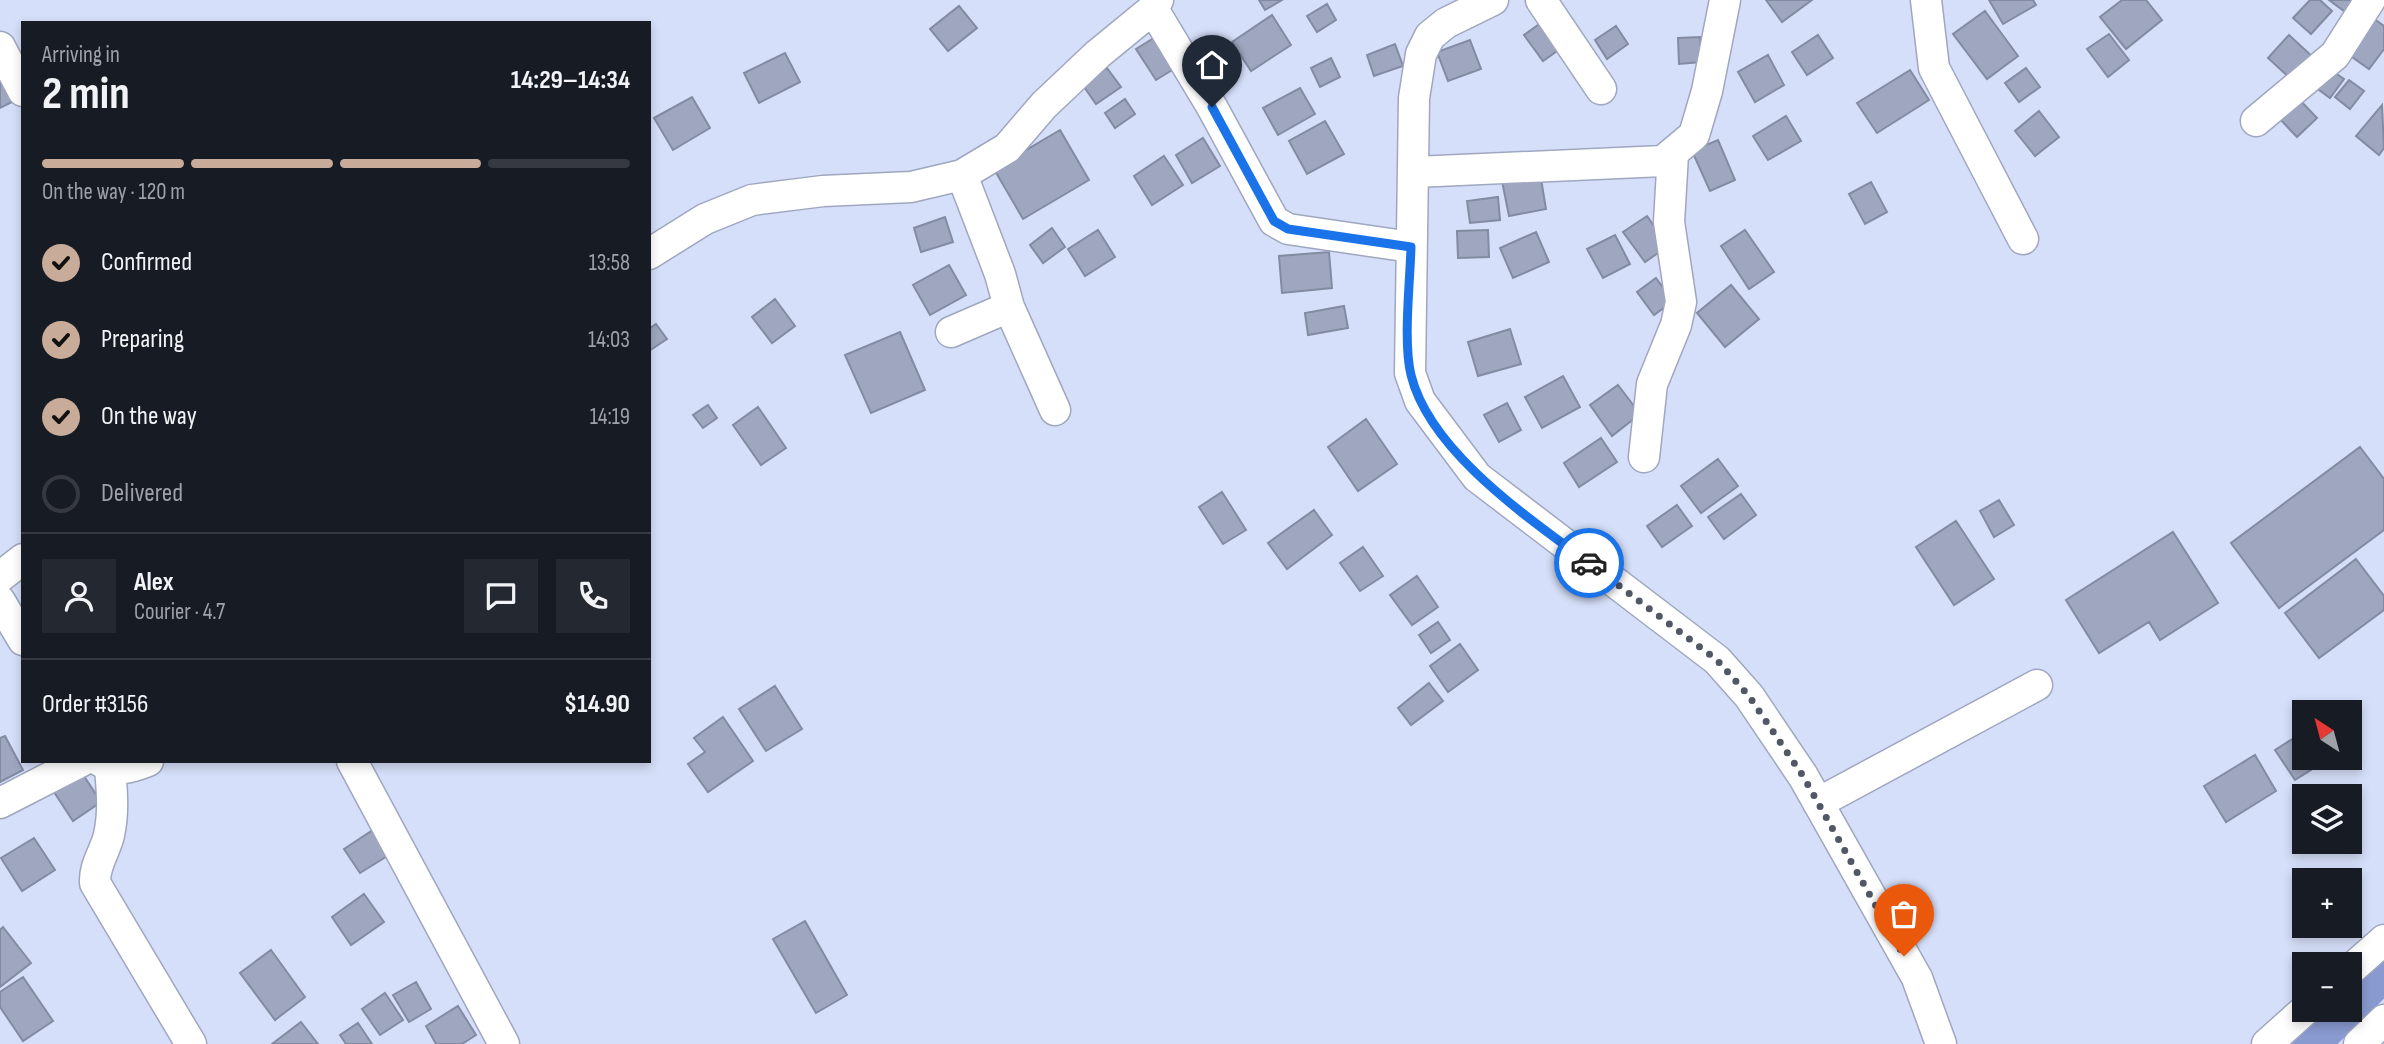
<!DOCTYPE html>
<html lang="en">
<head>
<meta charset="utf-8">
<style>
	:root { --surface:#171b24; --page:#242831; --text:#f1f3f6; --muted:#9ea1a6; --line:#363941; --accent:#c8ab98 }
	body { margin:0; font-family:"Sofia Sans Condensed",sans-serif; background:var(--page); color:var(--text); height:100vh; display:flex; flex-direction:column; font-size:26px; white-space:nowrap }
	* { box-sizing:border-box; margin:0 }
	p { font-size:23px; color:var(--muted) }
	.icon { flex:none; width:38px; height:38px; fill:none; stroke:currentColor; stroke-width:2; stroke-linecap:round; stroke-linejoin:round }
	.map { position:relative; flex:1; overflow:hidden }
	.sheet { position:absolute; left:21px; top:21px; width:630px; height:742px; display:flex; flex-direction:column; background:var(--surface); border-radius:0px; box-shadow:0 4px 10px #0003 }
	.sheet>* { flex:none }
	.needle { width:46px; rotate:324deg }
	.controls { position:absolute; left:2292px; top:700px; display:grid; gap:14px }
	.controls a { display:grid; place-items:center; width:70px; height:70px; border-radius:0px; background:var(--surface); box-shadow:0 4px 10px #0003; font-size:35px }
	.pin { position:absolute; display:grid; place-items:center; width:60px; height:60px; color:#fff; margin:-72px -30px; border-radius:50% 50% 50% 0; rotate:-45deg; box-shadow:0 0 7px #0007 }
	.pin .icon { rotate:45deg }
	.courier { position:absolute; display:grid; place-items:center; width:70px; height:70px; margin:-35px; border:5px solid #1a73e8; border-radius:50%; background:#fff; color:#222; box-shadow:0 2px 9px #0007 }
	.summary em { font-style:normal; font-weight:700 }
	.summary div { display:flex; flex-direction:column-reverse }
	.summary { display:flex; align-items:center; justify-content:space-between; height:119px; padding:0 21px }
	h1 { font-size:46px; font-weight:700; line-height:52px }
	.bar { display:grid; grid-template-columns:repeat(4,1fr); gap:10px 7px; align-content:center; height:84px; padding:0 21px }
	.bar i { height:9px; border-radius:5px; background:var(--line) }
	.bar .on { background:var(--accent) }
	.bar p { grid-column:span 4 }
	.line { display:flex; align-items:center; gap:18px; padding:0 21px; border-top:2px solid var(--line) }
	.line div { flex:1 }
	.round { display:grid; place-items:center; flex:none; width:74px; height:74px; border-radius:0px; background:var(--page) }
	ol { padding:0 21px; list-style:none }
	li { display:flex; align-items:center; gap:21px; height:77px }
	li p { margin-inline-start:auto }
	li .icon { padding:7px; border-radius:50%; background:var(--accent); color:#111; stroke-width:4 }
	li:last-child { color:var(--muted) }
	li i { width:38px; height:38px; border:4px solid var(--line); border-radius:50% }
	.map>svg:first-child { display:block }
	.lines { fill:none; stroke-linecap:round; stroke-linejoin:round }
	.canal { stroke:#899ad0; stroke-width:37 }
	.building { fill:#9fa7c0; stroke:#838ba3; stroke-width:2 }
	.street-casing { stroke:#9fa7c0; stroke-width:33 }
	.street { stroke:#fff; stroke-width:30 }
	.done { stroke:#525766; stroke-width:7; stroke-dasharray:0 12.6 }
	.route { stroke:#1a73e8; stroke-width:9 }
</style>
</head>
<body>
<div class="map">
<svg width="2384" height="1044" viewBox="0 0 2384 1044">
	<rect width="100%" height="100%" fill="#d6dff9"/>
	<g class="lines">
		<!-- canal -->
		<path class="canal" d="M2350,1006L2384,973
			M2311,1044L2346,1010"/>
	</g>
	<!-- building -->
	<path class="building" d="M1259,0H1282L1265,10Z
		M1766,0H1812L1782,22Z
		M1989,0H2033L2036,5L2003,24Z
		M2122,0H2146L2162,20L2126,49L2100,17Z
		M2310,0H2320L2332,11L2311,34L2293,18Z
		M2329,0H2358L2348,14Z
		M1327,4L1336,20L1317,32L1307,16Z
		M959,6L977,28L948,51L930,29Z
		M1985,11L2018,56L1987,79L1953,34Z
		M1272,15L1291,45L1251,71L1232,42Z
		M2370,16L2384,26V49L2369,69L2345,52Z
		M1545,20L1564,46L1543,61L1524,35Z
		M1616,26L1628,44L1607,59L1595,40Z
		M2109,34L2129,60L2108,77L2087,49Z
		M1818,35L1833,58L1807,75L1792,52Z
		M2289,35L2315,59L2294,82L2268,58Z
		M1157,36L1177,67L1156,80L1136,49Z
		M1700,37L1701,62L1679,64L1678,38Z
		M1470,40L1481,69L1448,81L1437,52Z
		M1395,44L1403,66L1374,76L1367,55Z
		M785,53L800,82L759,103L744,73Z
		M1768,55L1784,85L1755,102L1738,72Z
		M1331,58L1340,77L1320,87L1311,68Z
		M1107,68L1121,87L1096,104L1082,84Z
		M2026,68L2040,87L2019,102L2005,83Z
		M2328,68L2344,79L2330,98L2315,87Z
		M1910,70L1929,100L1877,133L1857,103Z
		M2349,80L2364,91L2350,109L2335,97Z
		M2,82L12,102L0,108V83Z
		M1300,88L1315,114L1278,135L1263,108Z
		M2296,96L2317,118L2297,137L2276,115Z
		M692,97L710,128L673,150L654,118Z
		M1125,99L1135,114L1115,128L1105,113Z
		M2382,105L2384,148L2379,155L2356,136Z
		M2039,111L2059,137L2035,156L2015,131Z
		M1786,116L1801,141L1768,160L1753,136Z
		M1325,121L1344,154L1307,174L1289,141Z
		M1060,130L1089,180L1023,219L994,169Z
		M1203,138L1220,166L1192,183L1176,155Z
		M1718,140L1735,180L1710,191L1692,151Z
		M1164,156L1183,185L1152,205L1134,176Z
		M1540,173L1546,209L1509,216L1502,181Z
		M1871,182L1887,212L1865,224L1849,194Z
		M1498,197L1500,220L1470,223L1467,201Z
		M1647,216L1668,246L1645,262L1623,232Z
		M945,217L953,242L921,252L914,228Z
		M1052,228L1065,247L1043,263L1030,245Z
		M1098,230L1115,257L1085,276L1068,249Z
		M1488,230L1489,257L1458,258L1457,231Z
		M1745,230L1774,272L1749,289L1721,246Z
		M1536,232L1549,262L1513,278L1500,248Z
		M1615,235L1630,264L1603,278L1587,249Z
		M1329,252L1332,288L1282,293L1279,256Z
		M949,265L966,295L930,315L913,285Z
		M1656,278L1673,301L1654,315L1637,292Z
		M1731,285L1759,319L1725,347L1697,313Z
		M775,299L795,326L772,343L752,317Z
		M1344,306L1348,328L1308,335L1305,313Z
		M656,324L667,339L649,351V329Z
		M1510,329L1521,364L1478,376L1468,342Z
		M900,332L925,390L871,413L845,355Z
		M1563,376L1580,407L1542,428L1525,397Z
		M1618,385L1640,414L1612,436L1590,405Z
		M1507,403L1521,430L1499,442L1484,415Z
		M708,405L717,418L703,428L693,415Z
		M758,407L786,448L761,465L733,425Z
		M1366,419L1397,464L1358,491L1328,447Z
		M1601,438L1617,462L1579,487L1564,463Z
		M2360,447L2384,479V530L2279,608L2231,543Z
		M1718,459L1738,486L1701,513L1681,486Z
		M1222,492L1246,530L1223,544L1199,507Z
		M1741,494L1756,515L1724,539L1708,517Z
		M1999,500L2014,525L1994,537L1980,511Z
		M1677,505L1692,526L1662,547L1647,526Z
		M1314,510L1332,535L1287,569L1268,543Z
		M1956,521L1994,579L1954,605L1916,547Z
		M2173,532L2218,603L2160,640L2149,622L2099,653L2066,600Z
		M1363,547L1383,576L1360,591L1340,563Z
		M2356,559L2384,596V610L2319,658L2285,613Z
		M1417,576L1438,607L1412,625L1390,595Z
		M1438,622L1450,640L1431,653L1419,635Z
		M1460,644L1478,670L1448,692L1430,666Z
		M1429,683L1443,701L1411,725L1398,708Z
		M775,686L802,729L766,751L739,709Z
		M723,717L753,761L708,792L688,764L705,752L694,738Z
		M2305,731V758H2330L2295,780L2275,750Z
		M5,736L23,770L0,782V738Z
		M2255,755L2276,791L2226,822L2204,786Z
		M82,773L101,802L73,821L54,792Z
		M373,830L389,855L360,873L344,849Z
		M34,838L55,870L22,891L1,858Z
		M364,894L384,922L351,945L332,917Z
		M805,921L847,995L816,1013L773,939Z
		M3,927L31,963L0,987V930Z
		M271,950L305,997L275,1020L240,973Z
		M23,977L53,1021L23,1041L0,1007V992Z
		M416,982L431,1009L409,1022L393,995Z
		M385,993L403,1020L380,1035L362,1009Z
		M458,1006L476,1035L462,1044H436L426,1026Z
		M301,1022L318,1044H272Z
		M358,1023L372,1044H346L340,1035Z"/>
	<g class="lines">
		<defs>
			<path id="street" d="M1493,0L1446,23L1430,36L1421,54L1414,98L1410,373L1420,401L1477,477L1717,660L1749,696L1803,776L1917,978L1941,1044
				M1541,0L1601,89
				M1926,0L1934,68L2023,239
				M1153,9L1212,107L1274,221L1288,229L1411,247
				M0,47L23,91
				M2256,121L2335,55L2370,0
				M1415,172L1663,161L1694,135L1707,91L1725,0
				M649,254L705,219L752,200L823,191L911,187L962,175L1007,148L1044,105L1098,54L1153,9L1158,0
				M1009,307L1055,410
				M951,332L1009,307L1000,274L962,175
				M1644,457L1652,384L1676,325L1681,302L1669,222L1673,154
				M0,577L23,559
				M0,601L23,640
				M100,761C117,773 130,768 148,761
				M352,761L504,1044
				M110,768C112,791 114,812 109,835C105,852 94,865 95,883L191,1044
				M0,803L82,761
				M1818,803L2037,685
				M2350,970L2384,940
				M2267,1044L2305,1010
				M2359,1044L2384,1020"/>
		</defs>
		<!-- street casing -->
		<use href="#street" class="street-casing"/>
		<!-- street -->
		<use href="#street" class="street"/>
	</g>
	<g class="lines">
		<!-- done -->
		<path class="done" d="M1589,563L1717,660L1749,696L1803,776L1904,956"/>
		<!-- route -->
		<path class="route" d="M1212,107L1274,221L1288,229L1411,247C1410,283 1403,342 1411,375C1430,452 1529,518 1589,563"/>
	</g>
</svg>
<div class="controls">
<a><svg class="needle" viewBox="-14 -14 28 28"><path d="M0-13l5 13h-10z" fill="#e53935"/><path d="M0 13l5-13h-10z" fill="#9ea1a6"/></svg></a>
<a><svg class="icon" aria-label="layers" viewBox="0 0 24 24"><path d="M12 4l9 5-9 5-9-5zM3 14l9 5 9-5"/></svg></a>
<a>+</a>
<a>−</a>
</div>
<div class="pin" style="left:1904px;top:956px;background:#ea580c"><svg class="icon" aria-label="bag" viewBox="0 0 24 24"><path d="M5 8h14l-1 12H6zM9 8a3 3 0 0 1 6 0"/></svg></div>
<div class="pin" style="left:1212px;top:107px;background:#1f2937"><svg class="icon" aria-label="home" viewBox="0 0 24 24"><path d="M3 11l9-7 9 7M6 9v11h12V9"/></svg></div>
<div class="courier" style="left:1589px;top:563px"><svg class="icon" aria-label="car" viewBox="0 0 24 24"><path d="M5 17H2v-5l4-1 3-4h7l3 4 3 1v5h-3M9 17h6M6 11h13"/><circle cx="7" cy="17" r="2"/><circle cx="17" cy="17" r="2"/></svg></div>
<section class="sheet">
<div class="summary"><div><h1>2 min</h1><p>Arriving in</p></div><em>14:29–14:34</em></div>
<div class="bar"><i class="on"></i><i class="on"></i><i class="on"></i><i></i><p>On the way · 120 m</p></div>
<ol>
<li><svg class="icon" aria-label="check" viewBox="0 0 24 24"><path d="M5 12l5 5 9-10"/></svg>Confirmed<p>13:58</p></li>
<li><svg class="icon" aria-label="check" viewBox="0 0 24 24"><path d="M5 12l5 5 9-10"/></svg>Preparing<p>14:03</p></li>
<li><svg class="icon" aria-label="check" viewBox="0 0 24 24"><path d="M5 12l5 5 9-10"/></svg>On the way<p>14:19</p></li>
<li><i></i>Delivered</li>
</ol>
<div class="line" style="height:126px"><a class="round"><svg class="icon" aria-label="person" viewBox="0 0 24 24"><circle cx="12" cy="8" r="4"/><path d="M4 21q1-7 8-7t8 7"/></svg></a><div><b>Alex</b><p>Courier · 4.7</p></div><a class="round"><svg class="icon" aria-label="chat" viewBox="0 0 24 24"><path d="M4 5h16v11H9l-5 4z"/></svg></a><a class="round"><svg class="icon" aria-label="phone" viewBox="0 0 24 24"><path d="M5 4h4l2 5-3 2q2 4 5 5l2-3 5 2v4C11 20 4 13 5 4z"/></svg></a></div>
<div class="line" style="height:91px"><div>Order #3156</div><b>$14.90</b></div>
</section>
</div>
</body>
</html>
